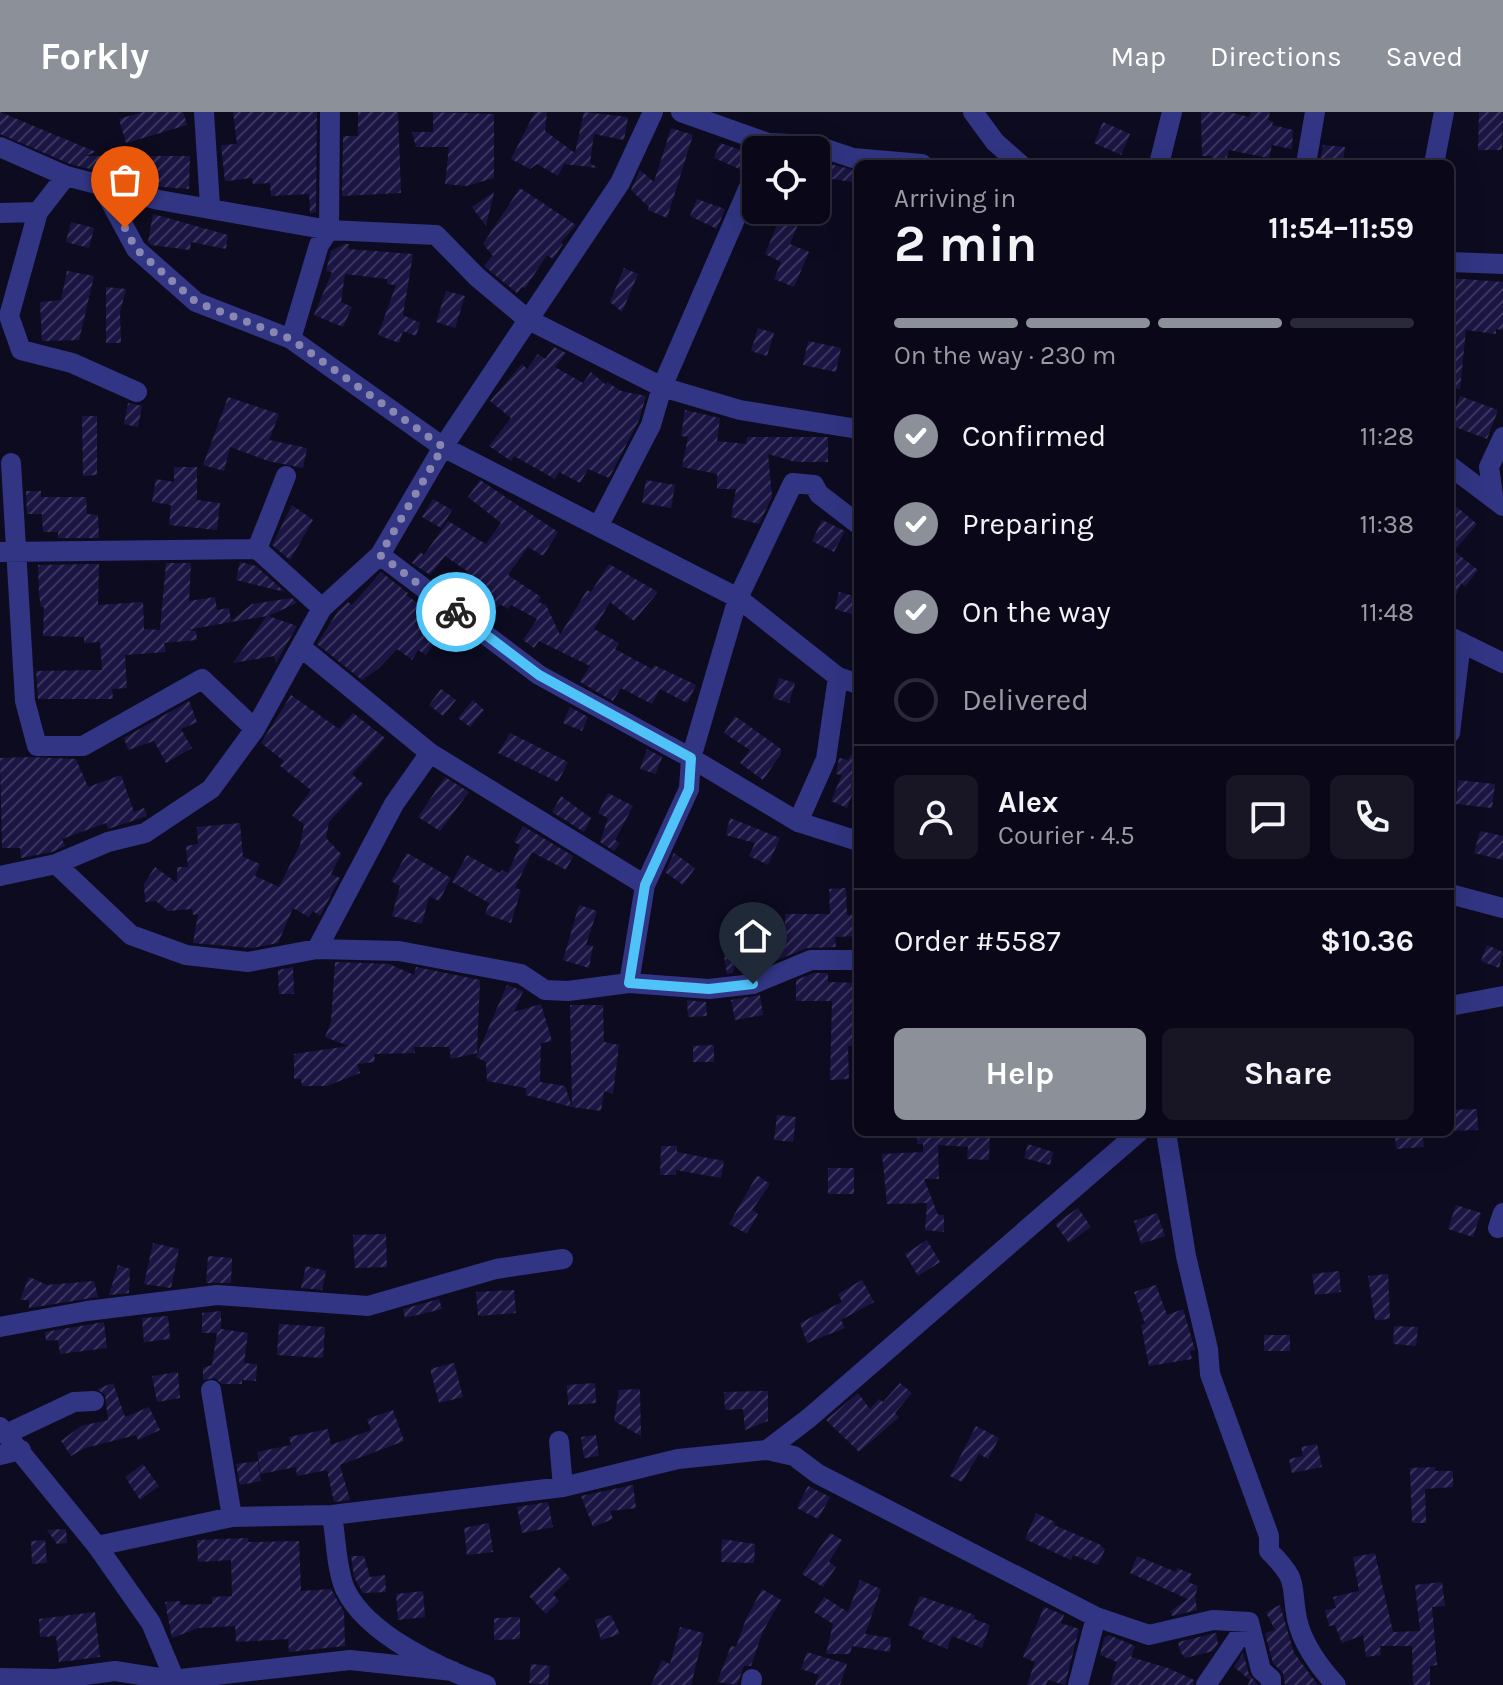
<!DOCTYPE html>
<html lang="en">
<head>
<meta charset="utf-8">
<style>
	:root { --surface:#0a0818; --page:#181625; --text:#f1f3f6; --muted:#999aa2; --line:#2a2937; --accent:#8c9099 }
	body { margin:0; font-family:Karla,sans-serif; background:var(--page); color:var(--text); height:100vh; display:flex; flex-direction:column; font-size:30px; white-space:nowrap }
	* { box-sizing:border-box; margin:0 }
	p { font-size:26px; color:var(--muted) }
	.icon { flex:none; width:44px; height:44px; fill:none; stroke:currentColor; stroke-width:2; stroke-linecap:round; stroke-linejoin:round }
	.map { position:relative; flex:1; overflow:hidden }
	.drawer { position:absolute; left:854px; top:48px; width:600px; height:976px; display:flex; flex-direction:column; background:var(--surface); border-radius:12px; box-shadow:0 8px 32px #0002,0 0 0 2px var(--line) }
	.drawer>* { flex:none }
	.tools { position:absolute; left:742px; top:24px; display:grid; gap:16px }
	.tools a { display:grid; place-items:center; width:88px; height:88px; border-radius:12px; background:var(--surface); box-shadow:0 8px 32px #0002,0 0 0 2px var(--line); font-size:40px }
	.pin { position:absolute; display:grid; place-items:center; width:68px; height:68px; color:#fff; margin:-82px -34px; border-radius:50% 50% 50% 0; rotate:-45deg; box-shadow:0 0 8px #0007 }
	.pin .icon { rotate:45deg }
	.courier { position:absolute; display:grid; place-items:center; width:80px; height:80px; margin:-40px; border:6px solid #4fc3f7; border-radius:50%; background:#fff; color:#222; box-shadow:0 2px 10px #0007 }
	.headline em { font-style:normal; font-weight:700 }
	.headline div { display:flex; flex-direction:column-reverse }
	.headline { display:flex; align-items:center; justify-content:space-between; height:136px; padding:0 40px }
	h1 { font-size:52px; font-weight:700; line-height:60px }
	.bar { display:grid; grid-template-columns:repeat(4,1fr); gap:12px 8px; align-content:center; height:96px; padding:0 40px }
	.bar i { height:10px; border-radius:6px; background:var(--line) }
	.bar .current { background:var(--accent) }
	.bar p { grid-column:span 4 }
	.line { display:flex; align-items:center; gap:20px; padding:0 40px; border-top:2px solid var(--line) }
	.line div { flex:1 }
	.round { display:grid; place-items:center; flex:none; width:84px; height:84px; border-radius:12px; background:var(--page) }
	ol { padding:0 40px; list-style:none }
	li { display:flex; align-items:center; gap:24px; height:88px }
	li p { margin-inline-start:auto }
	li .icon { padding:8px; border-radius:50%; background:var(--accent); color:#fff; stroke-width:4 }
	li:last-child { color:var(--muted) }
	li i { width:44px; height:44px; border:4px solid var(--line); border-radius:50% }
	.primary-button { display:flex; gap:16px; margin-top:auto; padding:16px 40px }
	.primary-button a { flex:1; height:92px; border-radius:12px; background:var(--accent); color:#fff; font-size:32px; font-weight:700; line-height:92px; text-align:center }
	.primary-button a+a { background:var(--page); color:var(--text) }
	header { display:flex; align-items:center; gap:48px; box-sizing:border-box; height:112px; padding:0 40px; background:var(--accent); color:#fff }
	header strong { font-size:38px }
	nav { display:flex; gap:44px; margin-inline-start:auto; font-size:28px }
	.map>svg:first-child { display:block }
	.building { fill:url(#building-hatch) }
	.lines { fill:none; stroke-linecap:round; stroke-linejoin:round }
	.minor { stroke:#313583; stroke-width:20 }
	.tertiary { stroke:#313583; stroke-width:20 }
	.done { stroke:#8987b1; stroke-width:8; stroke-dasharray:0 14.4 }
	.route { stroke:#4fc3f7; stroke-width:10 }
</style>
</head>
<body>
<header>
<strong>Forkly</strong>
<nav><a>Map</a><a>Directions</a><a>Saved</a></nav>
</header>
<div class="map">
<svg width="1503" height="1573" viewBox="0 0 1503 1573">
	<defs>
		<pattern id="building-hatch" width="6" height="6" patternUnits="userSpaceOnUse" patternTransform="scale(2)"><rect width="6" height="6" fill="#1b1543"/><path d="M-1 1l2-2M0 6l6-6M5 7l2-2" fill="none" stroke="#3b365f"/></pattern>
	</defs>
	<rect width="100%" height="100%" fill="#0d0b20"/>
	<!-- building -->
	<path class="building" d="M0,0L96,40L85,44H104L134,56L130,44H190L189,77L162,75L70,52L0,22Z
		M143,0H183L187,13L126,31L119,7Z
		M233,0H317L316,100L310,101L309,82L271,84L270,71L253,72L252,66L225,69L221,33L237,32Z
		M358,0H398L401,81L342,84L343,24H358Z
		M433,0L494,2V66L466,74L445,72L449,35H416L412,20H433Z
		M535,0H547L545,19L575,41L584,0L628,5L624,28L594,22L590,51L598,56L564,52L558,64L537,52L530,57L511,47Z
		M1201,0H1229L1249,5L1251,0H1270L1268,8L1273,10L1272,13L1293,18L1292,37L1272,33L1269,46L1229,38L1225,52H1210L1212,44H1202Z
		M1479,0H1503L1502,38H1478Z
		M1103,10L1130,22L1121,43L1094,31Z
		M671,16L693,23L667,106L648,98L649,95L631,78L640,58L654,70Z
		M720,31L756,43V46L748,49L742,58L714,46Z
		M1323,33L1345,35L1343,52H1319Z
		M823,50L858,59V71L820,65Z
		M520,76L576,113L561,130L563,132L553,147L547,143L525,176L522,175L517,181L484,154L493,144L483,132Z
		M494,80L486,114L472,95Z
		M697,87L725,97L717,117L690,104Z
		M783,98H804L790,132L809,140L794,175L774,167L781,150L765,142Z
		M153,102L228,123L226,137L191,130L190,138L151,133L148,130Z
		M71,110L94,116L89,136L66,130Z
		M344,132H349L348,137L413,142L403,203L420,211L416,224L403,219L399,231L378,223L396,173L387,172V167L345,162L341,190L352,195L343,215L314,203L332,160L326,159L331,139Z
		M624,156L638,162L622,200L610,190Z
		M67,159L94,164L79,228L42,229L40,190L61,188Z
		M1450,166L1503,170V218L1496,217V222L1466,218L1460,277L1450,276Z
		M106,175L126,177L120,200L121,231H106Z
		M446,179L465,184L455,216L436,210Z
		M758,216L774,221L767,244L751,239Z
		M808,229L841,236L836,260L803,253Z
		M554,235L566,241L555,255L583,271L591,260L606,273L607,270L621,279L646,284L639,308L609,366L588,357L580,371L559,360L555,367L514,344L511,349L489,334L511,306L490,289L522,252L527,257L538,242L545,247Z
		M1460,284L1498,298L1487,327L1450,313Z
		M228,285L279,302L269,328L307,336L303,356L268,349L230,335L224,359L203,353Z
		M128,291L142,294L138,315L124,312Z
		M685,298L720,306L717,329L746,332L747,325H828V350H796L768,342L772,385L759,412L731,405L736,377H717V362L682,355L688,325L681,324Z
		M82,304H97V363L83,364Z
		M174,355H197V388L220,391L217,418L169,413L171,393L152,390L156,367L174,370Z
		M480,368L558,420L543,444L528,435L508,463L541,485L538,490L546,493L560,523L587,478L591,480L609,452L658,480L634,509L610,490L594,517L619,531L615,537L652,557L654,553L696,573L687,591L660,577L652,592L621,576L613,589L580,570L590,554L539,529L534,536L523,528L537,507L511,493L508,497L500,492L488,508L453,482L467,459L445,444L430,463L412,451L420,440L424,443L448,409L486,432L501,411L468,385Z
		M646,368L675,373L671,396L642,391Z
		M26,379H41V385H86L87,402L98,403L99,426H58V420H43L42,402H27Z
		M433,387L452,398L441,416L422,405Z
		M292,393L313,408L290,448L272,433Z
		M1457,395L1477,412L1454,439L1478,458L1465,475L1461,471L1451,496L1450,403Z
		M822,408L845,419L834,440L812,429Z
		M240,450L256,454L285,480L236,468Z
		M166,451H191L189,489L215,485L217,498L229,496L231,509L252,492L292,486L297,491L268,504L297,514L276,551L274,544L233,551L267,504L231,510L187,518L196,519L197,528L164,531L166,540L125,543L127,576L112,577L113,587H38L36,559L102,558L100,530L84,531V525L43,524L44,495H41L39,483L38,453L99,452L98,493L143,490L144,517L160,518Z
		M381,460L408,481L406,483L459,519L454,525L449,521L439,536L434,532L426,543L418,538L412,548L397,537L379,556L362,568L317,532L338,499L348,490L352,493Z
		M839,480L858,485V504L835,497Z
		M779,566L795,571L789,591L773,586Z
		M441,577L456,588L443,604L429,593Z
		M291,583L339,617L353,601L385,626L352,662L363,672L329,710L326,726L341,742L331,762L340,766L320,804L313,799L309,805L293,796L278,831L252,836L193,831L198,802L193,803L192,797L168,799L156,789L145,790L144,772L155,755L177,771V755H188L186,734L198,732L197,715L240,711L243,745L260,752L255,764L279,775L300,733L304,712L292,704L311,678L280,654L284,649L261,631Z
		M473,588L484,598L470,615L458,606Z
		M189,589L197,610L181,617L192,636L166,651L154,629L128,638L124,626Z
		M570,595L588,605L582,619L563,611Z
		M735,604L781,637V642L763,668L740,651L750,638L724,621Z
		M510,621L568,650L558,670L498,641Z
		M647,637L662,645L656,662L640,657Z
		M851,642L857,644L851,674L855,675L847,696L831,689L842,663L836,662L839,646L848,648Z
		M30,645L76,647L88,675L121,663L134,700L144,696L147,704L108,717L106,711L62,727L65,734L52,740L21,746L20,736H2L0,646Z
		M445,665L469,680L440,719L418,705Z
		M1458,668L1495,672L1492,696L1456,692Z
		M608,681L633,694L615,728L620,731L614,739L600,730L608,706L598,701Z
		M561,684L591,706L584,720L552,700Z
		M730,706L780,726L768,753L749,744L755,731L726,723Z
		M523,714L573,744L566,758L532,740L515,776L521,778L511,811L485,802L489,791L452,770L467,743L500,761L502,758L508,761L520,733L514,730Z
		M1480,719L1503,724V748L1474,741Z
		M407,741L451,766L439,789L429,784L422,812L392,804L400,774L391,769Z
		M674,741L695,756L683,773L665,760Z
		M846,776L847,803L858,802V824L835,825L836,835L807,836L758,856L756,829L785,825V802H830L829,777Z
		M579,793L597,799L586,833L593,834L589,856L563,848Z
		M721,826L741,834L733,861L727,862Z
		M1487,833L1503,840L1499,856L1481,849Z
		M335,850L389,852L414,863L416,855L480,868L477,941L451,947L449,935H414L415,941L374,942L375,950L357,952L360,961L327,974H302L301,967H294V942L349,934L325,925L331,910Z
		M293,855L294,882H279L278,858Z
		M814,861H828V870L857,871L858,934H848L849,967L830,968L832,889H796V868Z
		M507,873L523,879L514,900L541,892L552,929L541,931L540,970L565,974L572,995L526,983V976L487,969L486,950L476,945Z
		M760,883L763,903L735,908L731,888Z
		M687,888L706,890L707,904L688,905Z
		M570,893H603L604,930L619,933L613,982L604,979L601,999L572,995Z
		M714,933V950H693V934Z
		M1477,997L1478,1018L1450,1019V998Z
		M777,1003L796,1005L793,1030L774,1028Z
		M918,1020H990L989,1048L967,1047L968,1035L938,1033L939,1067H924L938,1103H944V1120L925,1118L927,1091L887,1092L882,1042L923,1040V1032H917Z
		M1395,1020L1423,1021L1424,1035L1396,1037Z
		M1028,1032L1053,1040L1050,1053L1024,1046Z
		M661,1034H677V1040L724,1049L721,1066L676,1058V1063H660Z
		M828,1056H854V1082H828Z
		M757,1063L770,1072L752,1098L758,1102L747,1122L729,1112Z
		M1456,1093L1481,1101L1473,1125L1448,1117Z
		M1078,1096L1091,1115L1069,1131L1055,1112Z
		M1157,1101L1165,1124L1141,1132L1134,1109Z
		M386,1122L387,1155L355,1156L353,1123Z
		M927,1128L940,1150L918,1164L905,1142Z
		M153,1131L179,1137L171,1176L144,1172Z
		M208,1144L232,1146L231,1171H206Z
		M118,1153L130,1157L129,1181L109,1183Z
		M306,1154L326,1159L322,1178L301,1176Z
		M1339,1159L1341,1180L1315,1183L1312,1162Z
		M1388,1162L1390,1207L1375,1208L1368,1164Z
		M29,1165L47,1173L94,1169L98,1185L29,1196V1188H20Z
		M862,1168L874,1190L841,1208L845,1216L807,1231L800,1211L842,1190L838,1182Z
		M1156,1173L1167,1203L1183,1197L1195,1238L1190,1239L1192,1247L1149,1254L1141,1213L1145,1212L1134,1180Z
		M514,1178L516,1201L478,1204L476,1180Z
		M439,1187L442,1197L405,1206L403,1197Z
		M221,1199V1217L248,1221L244,1251L257,1252L256,1269L242,1268V1272H222L215,1266L203,1268V1256L212,1253L217,1221H202V1201Z
		M168,1204L170,1227L144,1230L142,1206Z
		M104,1210L107,1236L60,1242L58,1228L46,1229L45,1220Z
		M279,1212L325,1215L323,1246L277,1243Z
		M1394,1214L1418,1215L1416,1234L1393,1232Z
		M1264,1223H1290V1239H1264Z
		M454,1251L463,1285L439,1291L430,1257Z
		M178,1260L180,1286L157,1290L152,1264Z
		M113,1271L125,1305L149,1295L160,1318L138,1328L136,1323L85,1336L71,1344L61,1329L81,1314L108,1308L105,1283L97,1277Z
		M595,1271L596,1291L568,1293L567,1273Z
		M900,1271L912,1281L895,1301L899,1305L859,1340L826,1308L858,1281L870,1297L879,1287L883,1290Z
		M640,1277L641,1324L614,1309L619,1278Z
		M768,1279V1309L745,1318L743,1297L725,1298L724,1280Z
		M393,1298L404,1329L340,1353L350,1388L334,1390L327,1358L297,1364L296,1355L261,1362L257,1340L291,1333L289,1325L328,1317L331,1333L371,1318L367,1307Z
		M976,1314L999,1326L988,1347L979,1342L962,1370L950,1364Z
		M596,1323L599,1344L584,1346L581,1325Z
		M1317,1332L1322,1355L1292,1361L1289,1347L1303,1344L1301,1335Z
		M258,1349L261,1369L240,1373L236,1352Z
		M143,1352L159,1374L140,1388L125,1365Z
		M1435,1355V1359H1453V1375L1425,1377L1426,1411H1412L1410,1356Z
		M633,1373L636,1396L610,1399L613,1407L593,1415L581,1384Z
		M808,1374L830,1385L818,1407L797,1396Z
		M548,1390L553,1415L522,1421L517,1395Z
		M1036,1401L1055,1410L1054,1413L1099,1432L1105,1437L1098,1453L1073,1443L1071,1448L1025,1427Z
		M489,1411L493,1440L467,1443L464,1416Z
		M66,1417L67,1431L57,1432L47,1418Z
		M830,1421L842,1428L829,1450L836,1455L823,1475L802,1462Z
		M248,1426V1430L299,1429L301,1479L331,1477L344,1500L345,1534L289,1540L288,1527L236,1530L235,1514L198,1516L172,1526L165,1490L180,1489V1493L212,1492V1485L232,1484L231,1448L198,1450L197,1428Z
		M722,1427L755,1432L754,1451L721,1450Z
		M45,1428L47,1451L32,1452L31,1429Z
		M1375,1441L1393,1520L1420,1519L1415,1473L1442,1470L1445,1494L1432,1495L1437,1553L1430,1554V1573H1413L1412,1534H1380L1381,1543L1366,1545L1363,1523L1342,1531L1335,1513L1329,1514L1325,1498L1336,1496L1333,1485L1359,1479L1353,1445Z
		M351,1444H364L370,1465L385,1463L386,1480L363,1481L354,1465Z
		M1137,1444L1176,1460L1177,1456L1192,1462L1188,1470L1198,1474L1195,1484L1197,1498L1172,1504L1171,1499L1188,1487L1130,1461Z
		M559,1455L570,1466L553,1482L559,1489L546,1502L529,1484Z
		M860,1468L881,1477L865,1522L891,1526L890,1540L852,1534L850,1542H826L833,1512L814,1500L824,1485L848,1500Z
		M762,1477L781,1488L763,1519L751,1554H744L737,1573L717,1570L731,1534L736,1535L746,1507Z
		M423,1479L425,1505L398,1508L396,1482Z
		M920,1484L975,1503L974,1507L990,1513L982,1536L952,1524L947,1537L922,1527L925,1520L908,1513Z
		M1280,1493L1294,1541L1318,1573H1285L1283,1561L1273,1551L1265,1521L1275,1518L1266,1500Z
		M1044,1495L1064,1503L1061,1511L1079,1517L1065,1573L1048,1568L1046,1573H1027L1035,1550L1023,1545Z
		M95,1500L100,1545L59,1550L56,1524L40,1525L39,1507Z
		M611,1503L620,1522L601,1528L595,1508Z
		M520,1505V1527L494,1528V1506Z
		M680,1515L704,1521L691,1573H651L662,1548L670,1552Z
		M1216,1521L1218,1532L1213,1539L1185,1546L1180,1539L1178,1530Z
		M1109,1523L1135,1534L1131,1545L1168,1556L1194,1568L1193,1573H1110L1117,1550L1100,1543L1104,1526Z
		M807,1540L847,1552L840,1573H815L819,1563L801,1557Z
		M1243,1541L1249,1562L1258,1573H1248L1250,1568L1234,1555Z
		M531,1552L550,1554L548,1573L529,1571Z"/>
	<g class="lines">
		<!-- minor -->
		<path class="minor" d="M204,0L210,94
			M681,0L768,31L814,33L853,46L922,52
			M973,0L995,30L1020,52
			M0,35L66,64L159,88L329,118L436,123L477,165L527,207L662,275L740,298L858,317
			M1159,52L1172,0
			M1306,52L1315,0
			M1434,52L1444,0
			M102,74L136,137L196,190L291,227L443,335L738,486L838,565L858,572
			M38,100L9,204L21,238L72,251L137,280
			M0,101L38,100L66,64
			M1450,150L1503,152
			M291,227L319,133L329,118L330,0
			M11,351L25,589L37,634H83L202,567L255,617
			M1450,354L1503,394
			M1493,383L1489,355L1503,325
			M599,413L651,313L662,275L756,59
			M257,437L286,364
			M1,440L257,437L322,496
			M380,443L539,563L691,646L798,710L858,729
			M1450,525L1503,551
			M302,536L430,641L645,773
			M1450,621L1461,530
			M798,710L826,647L838,565
			M56,752L131,823L186,843L248,850L317,837L399,839L521,862L545,878L568,879L629,871L709,877L753,872L811,848H858
			M0,764L56,752L108,730L145,721L211,677L255,617L322,496L380,443L443,335L620,71L653,0
			M1450,782L1503,796
			M317,837L394,692L430,641
			M629,871L645,773L689,677L691,646L738,486L793,371L814,373L819,382L858,412
			M1450,894L1503,884
			M1166,1020L1186,1144L1208,1237L1210,1262L1269,1424V1439C1300,1470 1290,1471 1297,1507C1302,1531 1320,1556 1336,1573
			M1498,1116L1503,1101
			M0,1215L87,1199L217,1183L368,1194L496,1157L563,1147
			M211,1278L232,1405
			M6,1322L74,1290L94,1289
			M559,1329L563,1375
			M767,1338L794,1344L818,1362L1096,1505L1149,1523L1213,1508L1249,1510L1261,1558L1271,1567V1573
			M0,1343L21,1338
			M332,1403C336,1425 336,1456 345,1477C367,1523 440,1556 486,1573
			M97,1434L232,1405L332,1403L563,1375L678,1347L767,1338L809,1306L1139,1020
			M0,1566L56,1567L115,1559L172,1568L350,1548L453,1559
			M751,1573L752,1567
			M1078,1573L1096,1505
			M1206,1573L1249,1510"/>
		<!-- tertiary -->
		<path class="tertiary" d="M0,1315L97,1434L151,1511L177,1573"/>
	</g>
	<g class="lines">
		<!-- done -->
		<path class="done" d="M125,116L136,137L196,190L291,227L443,335L380,443L456,500"/>
		<!-- route -->
		<path class="route" d="M456,500L539,563L691,646L689,677L645,773L629,871L709,877L753,872"/>
	</g>
</svg>
<div class="tools">
<a><svg class="icon" aria-label="locate" viewBox="0 0 24 24"><circle cx="12" cy="12" r="6"/><path d="M12 2v4M12 18v4M2 12h4M18 12h4"/></svg></a>
</div>
<div class="pin" style="left:125px;top:116px;background:#ea580c"><svg class="icon" aria-label="bag" viewBox="0 0 24 24"><path d="M5 8h14l-1 12H6zM9 8a3 3 0 0 1 6 0"/></svg></div>
<div class="pin" style="left:753px;top:872px;background:#1f2937"><svg class="icon" aria-label="home" viewBox="0 0 24 24"><path d="M3 11l9-7 9 7M6 9v11h12V9"/></svg></div>
<div class="courier" style="left:456px;top:500px"><svg class="icon" aria-label="bike" viewBox="0 0 24 24"><circle cx="6" cy="16" r="4"/><circle cx="18" cy="16" r="4"/><path d="M6 16l4-8h5l3 8M10 8l3 8H6M13 5h3"/></svg></div>
<section class="drawer">
<div class="headline"><div><h1>2 min</h1><p>Arriving in</p></div><em>11:54–11:59</em></div>
<div class="bar"><i class="current"></i><i class="current"></i><i class="current"></i><i></i><p>On the way · 230 m</p></div>
<ol>
<li><svg class="icon" aria-label="check" viewBox="0 0 24 24"><path d="M5 12l5 5 9-10"/></svg>Confirmed<p>11:28</p></li>
<li><svg class="icon" aria-label="check" viewBox="0 0 24 24"><path d="M5 12l5 5 9-10"/></svg>Preparing<p>11:38</p></li>
<li><svg class="icon" aria-label="check" viewBox="0 0 24 24"><path d="M5 12l5 5 9-10"/></svg>On the way<p>11:48</p></li>
<li><i></i>Delivered</li>
</ol>
<div class="line" style="height:144px"><a class="round"><svg class="icon" aria-label="person" viewBox="0 0 24 24"><circle cx="12" cy="8" r="4"/><path d="M4 21q1-7 8-7t8 7"/></svg></a><div><b>Alex</b><p>Courier · 4.5</p></div><a class="round"><svg class="icon" aria-label="chat" viewBox="0 0 24 24"><path d="M4 5h16v11H9l-5 4z"/></svg></a><a class="round"><svg class="icon" aria-label="phone" viewBox="0 0 24 24"><path d="M5 4h4l2 5-3 2q2 4 5 5l2-3 5 2v4C11 20 4 13 5 4z"/></svg></a></div>
<div class="line" style="height:104px"><div>Order #5587</div><b>$10.36</b></div>
<div class="primary-button"><a>Help</a><a>Share</a></div>
</section>
</div>
</body>
</html>
